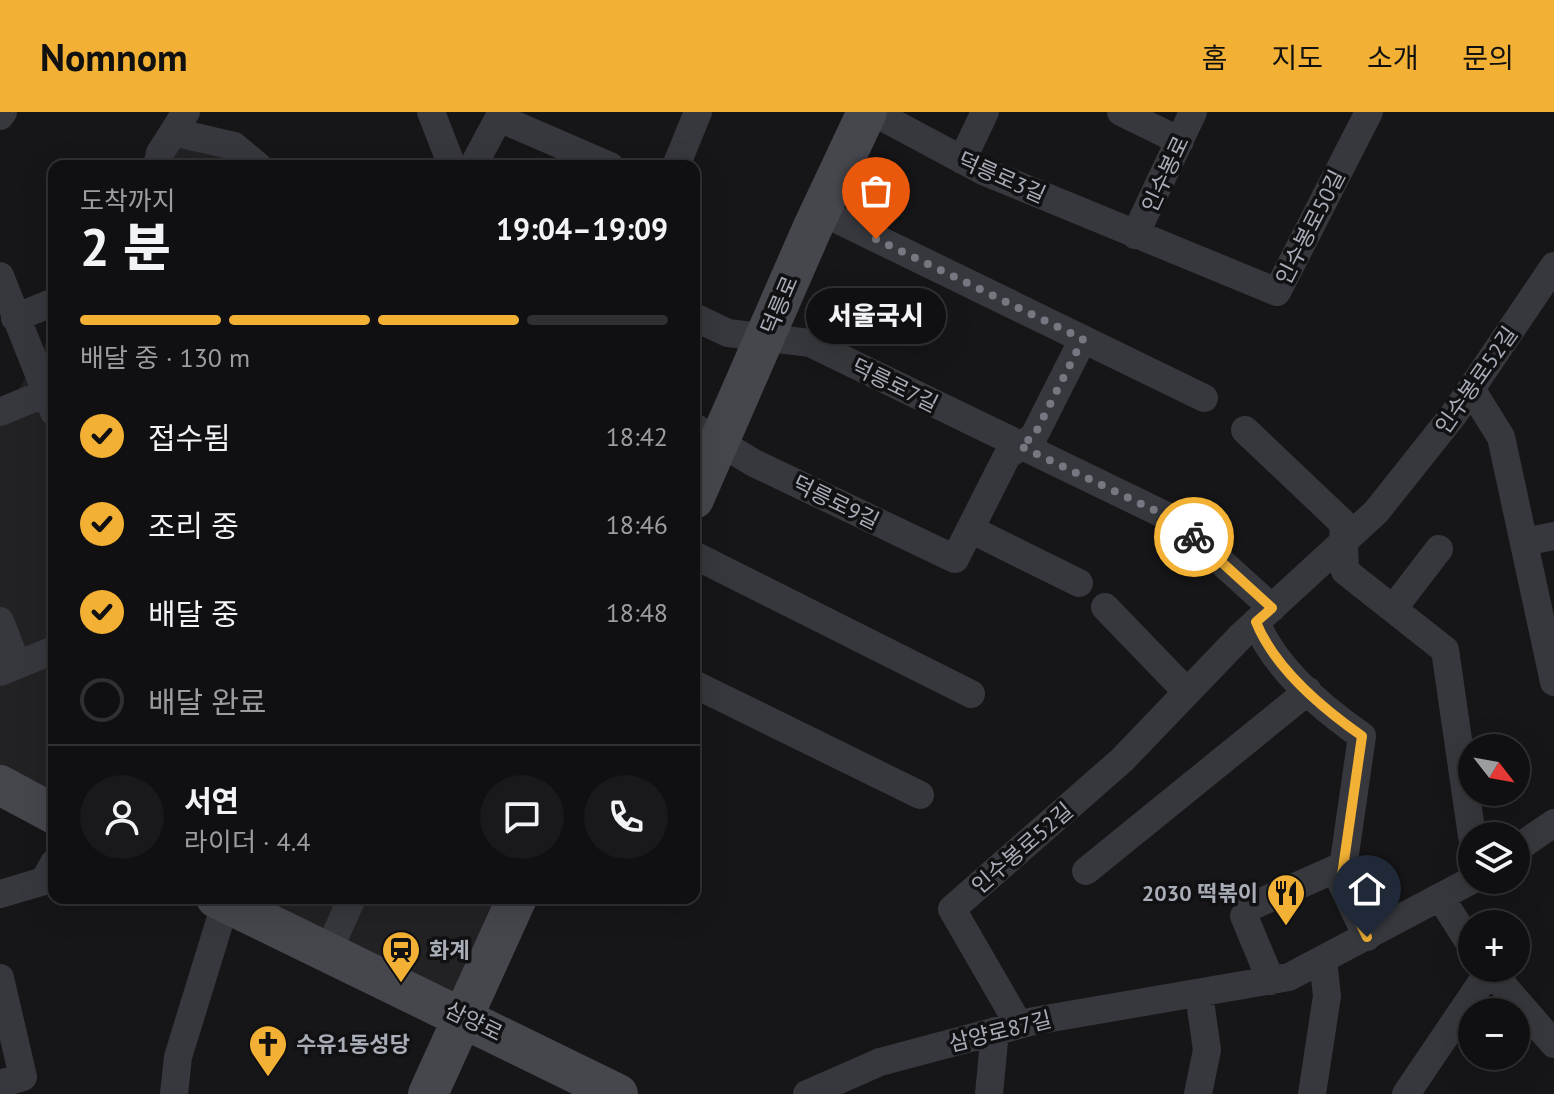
<!DOCTYPE html>
<html lang="ko">
<head>
<meta charset="utf-8">
<style>
	:root { --surface:#101012; --page:#19191b; --text:#f1f3f6; --muted:#9c9d9f; --line:#303032; --accent:#f2b134 }
	body { margin:0; font-family:"PT Sans","Noto Sans KR",sans-serif; background:var(--page); color:var(--text); height:100vh; display:flex; flex-direction:column; font-size:30px; white-space:nowrap }
	* { box-sizing:border-box; margin:0 }
	p { font-size:26px; color:var(--muted) }
	.icon { flex:none; width:44px; height:44px; fill:none; stroke:currentColor; stroke-width:2; stroke-linecap:round; stroke-linejoin:round }
	.map { position:relative; flex:1; overflow:hidden }
	.details { position:absolute; left:48px; top:48px; width:652px; height:744px; display:flex; flex-direction:column; background:var(--surface); border-radius:16px; box-shadow:0 8px 32px #0002,0 0 0 2px var(--line) }
	.details>* { flex:none }
	.needle { width:52px; rotate:121deg }
	.tools { position:absolute; left:1458px; top:622px; display:grid; gap:16px }
	.tools a { display:grid; place-items:center; width:72px; height:72px; border-radius:50%; background:var(--surface); box-shadow:0 8px 32px #0002,0 0 0 2px var(--line); font-size:40px }
	.pin { position:absolute; display:grid; place-items:center; width:68px; height:68px; color:#fff; margin:-82px -34px; border-radius:50% 50% 50% 0; rotate:-45deg; box-shadow:0 0 8px #0007 }
	.pin .icon { rotate:45deg }
	.courier { position:absolute; display:grid; place-items:center; width:80px; height:80px; margin:-40px; border:6px solid #f2b134; border-radius:50%; background:#fff; color:#222; box-shadow:0 2px 10px #0007 }
	.bubble { position:absolute; height:56px; border-radius:28px; background:var(--surface); box-shadow:0 8px 32px #0002,0 0 0 2px var(--line); font-size:26px; font-weight:800; line-height:56px; text-align:center }
	.summary em { font-style:normal; font-weight:800 }
	.summary div { display:flex; flex-direction:column-reverse }
	.summary { display:flex; align-items:center; justify-content:space-between; height:136px; padding:0 32px }
	h1 { font-size:52px; font-weight:800; line-height:60px }
	.bar { display:grid; grid-template-columns:repeat(4,1fr); gap:12px 8px; align-content:center; height:96px; padding:0 32px }
	.bar i { height:10px; border-radius:6px; background:var(--line) }
	.bar .active { background:var(--accent) }
	.bar p { grid-column:span 4 }
	.line { display:flex; align-items:center; gap:20px; padding:0 32px; border-top:2px solid var(--line) }
	.line div { flex:1 }
	.round { display:grid; place-items:center; flex:none; width:84px; height:84px; border-radius:42px; background:var(--page) }
	ol { padding:0 32px; list-style:none }
	li { display:flex; align-items:center; gap:24px; height:88px }
	li p { margin-inline-start:auto }
	li .icon { padding:8px; border-radius:50%; background:var(--accent); color:#111; stroke-width:4 }
	li:last-child { color:var(--muted) }
	li i { width:44px; height:44px; border:4px solid var(--line); border-radius:50% }
	header { display:flex; align-items:center; gap:48px; box-sizing:border-box; height:112px; padding:0 40px; background:var(--accent); color:#111 }
	header strong { font-size:38px }
	nav { display:flex; gap:44px; margin-inline-start:auto; font-size:28px }
	.map>svg:first-child { display:block }
	.built { fill:#222225 }
	.lines { fill:none; stroke-linecap:round; stroke-linejoin:round }
	.street { stroke:#37383d; stroke-width:28 }
	.secondary { stroke:#45474d; stroke-width:40 }
	.done { stroke:#757880; stroke-width:8; stroke-dasharray:0 14.4 }
	.route { stroke:#f2b134; stroke-width:10 }
	.labels { text-anchor:middle; stroke-width:7; stroke-linejoin:round; paint-order:stroke }
	.street-label { font-size:22px; fill:#a8adb8; stroke:#111113 }
	.poi-label { font-size:22px; font-weight:bold; fill:#a8adb8; stroke:#111113; text-anchor:start }
</style>
</head>
<body>
<header>
<strong>Nomnom</strong>
<nav><a>홈</a><a>지도</a><a>소개</a><a>문의</a></nav>
</header>
<div class="map">
<svg width="1554" height="982" viewBox="0 0 1554 982">
	<rect width="100%" height="100%" fill="#161618"/>
	<!-- built -->
	<path class="built" d="M174,20L234,54H153Z
		M54,218V693L0,667V308Z
		M251,786H500L455,883Z"/>
	<g class="lines">
		<!-- street -->
		<path class="street" d="M431,0L452,54
			M873,0L983,59L1277,180L1369,0
			M1121,0L1180,29
			M0,4L3,0
			M499,6L610,54
			M182,22L234,34L258,54
			M962,48L985,0
			M157,54L160,41L186,0
			M473,54L502,0
			M676,54L698,0
			M820,99L1204,286
			M1135,123L1193,0
			M0,164L54,300
			M694,205L728,221L810,231L1175,408L1272,496
			M15,206L54,190
			M1471,277L1501,325L1554,570
			M0,300L46,281
			M694,315L754,351L955,447L1007,344L1034,324L1083,227
			M1245,318L1343,411L1345,459L1445,538L1472,724
			M970,417L1079,471
			M1524,430L1554,424
			M694,443L971,582
			M1105,495L1187,580
			M1393,497L1439,437
			M0,509L17,553
			M1256,510C1275,557 1322,596 1362,624L1341,770L1367,825
			M0,560L54,538
			M694,572L920,683
			M1516,737L1554,711
			M1086,759L1308,579
			M0,782L44,769L54,751
			M1441,786L1472,835
			M328,840L352,786
			M1488,856L1554,932
			M0,866L23,965L0,972
			M1271,869L1244,804L1250,795L1344,753
			M1019,913L952,797L1122,648L1242,523L1376,400L1454,302L1554,154
			M174,982L178,945L227,786
			M807,982L880,950L1034,909L1289,865L1472,768
			M989,982L995,919
			M1198,982L1207,938L1199,882
			M1312,982L1327,884L1323,848
			M1406,982L1490,858"/>
		<!-- secondary -->
		<path class="secondary" d="M694,387L812,117L867,0
			M0,673L54,702
			M216,786L618,982
			M428,982L517,786"/>
	</g>
	<g class="lines">
		<!-- done -->
		<path class="done" d="M876,127L1083,227L1034,324L1020,334L1175,408L1194,425"/>
		<!-- route -->
		<path class="route" d="M1194,425L1272,496L1256,510C1275,557 1322,596 1362,624L1341,770L1367,825"/>
	</g>
	<!-- icons -->
	<defs>
		<symbol id="restaurant-pin" viewBox="-11 -11 22 30"><path d="M0 17L-7.5 6A9.5 9.5 0 1 1 7.5 6Z" fill="#f2b134" stroke="#111113"/><path d="M-5-6h1v4h1v-4h1v4h1v-4h1v5L-1.5 .5V6h-2V.5L-5-1ZM5-6V6H3V1.5H1.5Q1.5-4 5-6Z" fill="#111"/></symbol>
		<symbol id="station-pin" viewBox="-11 -11 22 30"><path d="M0 17L-7.5 6A9.5 9.5 0 1 1 7.5 6Z" fill="#f2b134" stroke="#111113"/><path d="M-3-6H3Q5-6 5-4V2Q5 4 3 4L4.5 6H3L1.5 4h-3L-3 6H-4.5L-3 4Q-5 4-5 2V-4Q-5-6-3-6ZM-3.5-4v3h7v-3ZM-3.5 1v1.5H-2V1ZM2 1v1.5H3.5V1Z" fill="#111"/></symbol>
		<symbol id="church-pin" viewBox="-11 -11 22 30"><path d="M0 17L-7.5 6A9.5 9.5 0 1 1 7.5 6Z" fill="#f2b134" stroke="#111113"/><path d="M-1.2-6h2.4v3.5h3.3v2.4h-3.3V6h-2.4V-.1h-3.3v-2.4h3.3Z" fill="#111"/></symbol>
	</defs>
	<g fill-rule="evenodd">
		<use href="#restaurant-pin" x="1264" y="759" width="44" height="60"/>
		<use href="#station-pin" x="379" y="816" width="44" height="60"/>
		<use href="#church-pin" x="246" y="910" width="44" height="60"/>
	</g>
	<g class="labels">
		<!-- street labels -->
		<g class="street-label">
			<text transform="translate(1165 62) rotate(-65)" y="8">인수봉로</text>
			<text transform="translate(1002 65) rotate(24)" y="8">덕릉로3길</text>
			<text transform="translate(1310 115) rotate(-63)" y="8">인수봉로50길</text>
			<text transform="translate(779 193) rotate(-67)" y="8">덕릉로</text>
			<text transform="translate(1476 268) rotate(-55)" y="8">인수봉로52길</text>
			<text transform="translate(895 273) rotate(26)" y="8">덕릉로7길</text>
			<text transform="translate(836 390) rotate(26)" y="8">덕릉로9길</text>
			<text transform="translate(1022 736) rotate(-41)" y="8">인수봉로52길</text>
			<text transform="translate(474 909) rotate(26)" y="8">삼양로</text>
			<text transform="translate(1000 919) rotate(-14)" y="8">삼양로87길</text>
		</g>
		<!-- poi labels -->
		<g class="poi-label">
			<text x="1258" y="789" text-anchor="end">2030 떡볶이</text>
			<text x="429" y="846">화계</text>
			<text x="296" y="940">수유1동성당</text>
		</g>
	</g>
</svg>
<div class="tools">
<a><svg class="needle" viewBox="-14 -14 28 28"><path d="M0-13l5 13h-10z" fill="#e53935"/><path d="M0 13l5-13h-10z" fill="#9c9d9f"/></svg></a>
<a><svg class="icon" aria-label="layers" viewBox="0 0 24 24"><path d="M12 4l9 5-9 5-9-5zM3 14l9 5 9-5"/></svg></a>
<a>+</a>
<a>−</a>
</div>
<div class="pin" style="left:876px;top:127px;background:#ea580c"><svg class="icon" aria-label="bag" viewBox="0 0 24 24"><path d="M5 8h14l-1 12H6zM9 8a3 3 0 0 1 6 0"/></svg></div>
<div class="pin" style="left:1367px;top:825px;background:#1f2937"><svg class="icon" aria-label="home" viewBox="0 0 24 24"><path d="M3 11l9-7 9 7M6 9v11h12V9"/></svg></div>
<div class="courier" style="left:1194px;top:425px"><svg class="icon" aria-label="bike" viewBox="0 0 24 24"><circle cx="6" cy="16" r="4"/><circle cx="18" cy="16" r="4"/><path d="M6 16l4-8h5l3 8M10 8l3 8H6M13 5h3"/></svg></div>
<div class="bubble" style="left:806px;top:176px;width:140px">서울국시</div>
<section class="details">
<div class="summary"><div><h1>2 분</h1><p>도착까지</p></div><em>19:04–19:09</em></div>
<div class="bar"><i class="active"></i><i class="active"></i><i class="active"></i><i></i><p>배달 중 · 130 m</p></div>
<ol>
<li><svg class="icon" aria-label="check" viewBox="0 0 24 24"><path d="M5 12l5 5 9-10"/></svg>접수됨<p>18:42</p></li>
<li><svg class="icon" aria-label="check" viewBox="0 0 24 24"><path d="M5 12l5 5 9-10"/></svg>조리 중<p>18:46</p></li>
<li><svg class="icon" aria-label="check" viewBox="0 0 24 24"><path d="M5 12l5 5 9-10"/></svg>배달 중<p>18:48</p></li>
<li><i></i>배달 완료</li>
</ol>
<div class="line" style="height:144px"><a class="round"><svg class="icon" aria-label="person" viewBox="0 0 24 24"><circle cx="12" cy="8" r="4"/><path d="M4 21q1-7 8-7t8 7"/></svg></a><div><b>서연</b><p>라이더 · 4.4</p></div><a class="round"><svg class="icon" aria-label="chat" viewBox="0 0 24 24"><path d="M4 5h16v11H9l-5 4z"/></svg></a><a class="round"><svg class="icon" aria-label="phone" viewBox="0 0 24 24"><path d="M5 4h4l2 5-3 2q2 4 5 5l2-3 5 2v4C11 20 4 13 5 4z"/></svg></a></div>
</section>
</div>
</body>
</html>
